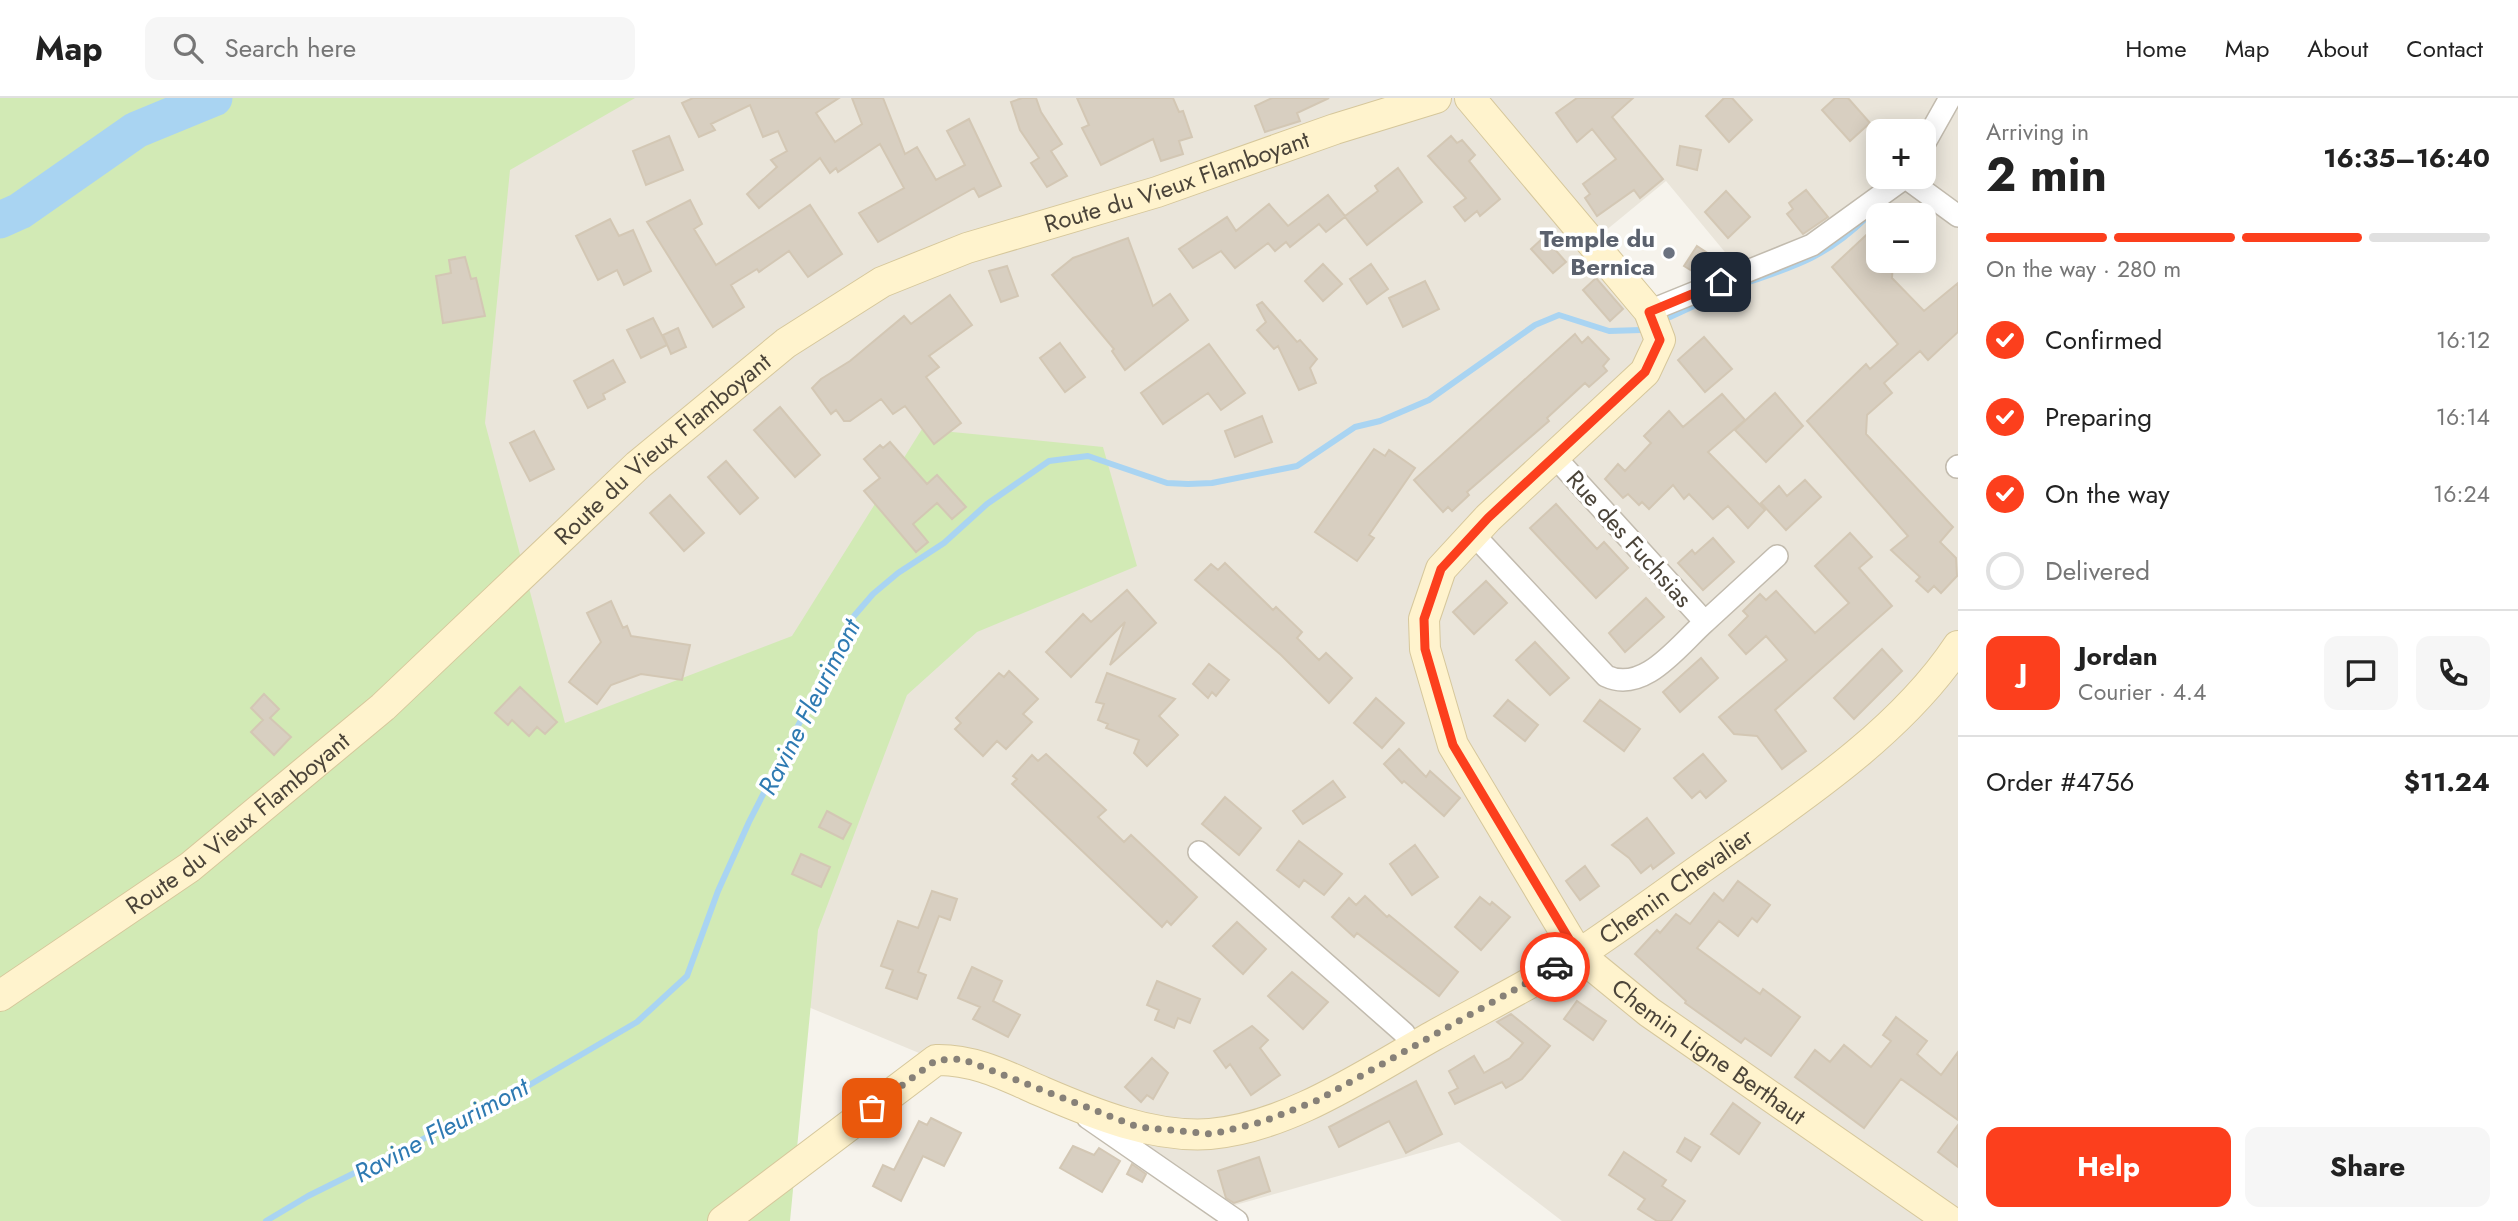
<!DOCTYPE html>
<html lang="en">
<head>
<meta charset="utf-8">
<style>
	:root { --surface:#fff; --page:#f6f6f6; --text:#222; --muted:#767676; --line:#e0e0e0; --accent:#fc3f1d }
	body { margin:0; font-family:Jost,sans-serif; background:var(--page); color:var(--text); height:100vh; display:flex; flex-direction:column; font-size:26px; white-space:nowrap }
	* { box-sizing:border-box; margin:0 }
	p { font-size:23px; color:var(--muted) }
	.icon { flex:none; width:38px; height:38px; fill:none; stroke:currentColor; stroke-width:2; stroke-linecap:round; stroke-linejoin:round }
	.map { position:relative; flex:1; overflow:hidden }
	.sheet { display:flex; flex-direction:column; background:var(--surface); width:560px }
	.sheet>* { flex:none }
	.tools { position:absolute; left:1866px; top:21px; display:grid; gap:14px }
	.tools a { display:grid; place-items:center; width:70px; height:70px; border-radius:14px; background:var(--surface); box-shadow:0 4px 18px #0003; font-size:35px }
	.pin { position:absolute; display:grid; place-items:center; width:60px; height:60px; color:#fff; margin:-30px; border-radius:14px; box-shadow:0 4px 10px #0006 }
	.courier { position:absolute; display:grid; place-items:center; width:70px; height:70px; margin:-35px; border:5px solid #fc3f1d; border-radius:50%; background:#fff; color:#222; box-shadow:0 2px 9px #0007 }
	.overview em { font-style:normal; font-weight:700 }
	.overview div { display:flex; flex-direction:column-reverse }
	.overview { display:flex; align-items:center; justify-content:space-between; height:119px; padding:0 28px }
	h1 { font-size:46px; font-weight:700; line-height:52px }
	.bar { display:grid; grid-template-columns:repeat(4,1fr); gap:10px 7px; align-content:center; height:84px; padding:0 28px }
	.bar i { height:9px; border-radius:5px; background:var(--line) }
	.bar .active { background:var(--accent) }
	.bar p { grid-column:span 4 }
	.line { display:flex; align-items:center; gap:18px; padding:0 28px; border-top:2px solid var(--line) }
	.line div { flex:1 }
	.round { display:grid; place-items:center; flex:none; width:74px; height:74px; border-radius:14px; background:var(--page) }
	ol { padding:0 28px; list-style:none }
	li { display:flex; align-items:center; gap:21px; height:77px }
	li p { margin-inline-start:auto }
	li .icon { padding:7px; border-radius:50%; background:var(--accent); color:#fff; stroke-width:4 }
	li:last-child { color:var(--muted) }
	li i { width:38px; height:38px; border:4px solid var(--line); border-radius:50% }
	.button { display:flex; gap:14px; margin-top:auto; padding:14px 28px }
	.button a { flex:1; height:80px; border-radius:14px; background:var(--accent); color:#fff; font-size:28px; font-weight:700; line-height:80px; text-align:center }
	.button a+a { background:var(--page); color:var(--text) }
	header { display:flex; align-items:center; gap:42px; box-sizing:border-box; height:98px; padding:0 35px; background:var(--surface); border-bottom:2px solid var(--line) }
	header strong { font-size:33px }
	nav { display:flex; gap:38px; margin-inline-start:auto; font-size:24px }
	.search { width:490px; height:63px; background:var(--page); display:flex; align-items:center; gap:18px; box-sizing:border-box; padding:0 24px; border-radius:14px; color:var(--muted); font-size:26px }
	main { display:flex; flex:1; min-height:0 }
	.map>svg:first-child { display:block }
	.residential { fill:#eae5da; fill-rule:evenodd }
	.green { fill:#d2eab5 }
	.lines { fill:none; stroke-linecap:round; stroke-linejoin:round }
	.stream { stroke:#a9d4f2; stroke-width:6 }
	.river { stroke:#a9d4f2; stroke-width:37 }
	.building { fill:#d8cfc1; stroke:#d3c7b4; stroke-width:2 }
	.street-casing { stroke:#c2bbae; stroke-width:24 }
	.secondary-casing { stroke:#d6c79b; stroke-width:32 }
	.street { stroke:#fff; stroke-width:21 }
	.secondary { stroke:#fff3cd; stroke-width:30 }
	.done { stroke:#878178; stroke-width:7; stroke-dasharray:0 12.6 }
	.route { stroke:#fc3f1d; stroke-width:9 }
	.worship-dot { fill:#6b7280; stroke:#fff; stroke-width:2.5 }
	.labels { text-anchor:middle; stroke-width:7; stroke-linejoin:round; paint-order:stroke }
	.street-label { font-size:24px; fill:#4b4439; stroke:#fff }
	.worship-label { font-size:24px; font-weight:bold; fill:#5b616d; stroke:#fff; text-anchor:end }
	.water-label { font-size:26px; font-style:italic; fill:#2e7ab2; stroke:#fff }
</style>
</head>
<body>
<header>
<strong>Map</strong>
<div class="search"><svg class="icon" aria-label="search" viewBox="0 0 24 24"><circle cx="10" cy="10" r="6"/><path d="M15 15l6 6"/></svg>Search here</div>
<nav><a>Home</a><a>Map</a><a>About</a><a>Contact</a></nav>
</header>
<main>
<div class="map">
<svg width="1958" height="1123" viewBox="0 0 1958 1123">
	<rect width="100%" height="100%" fill="#f6f3ec"/>
	<!-- residential -->
	<path class="residential" d="M489,0H1958V1123H1562L1459,1044L1221,1111L1060,1002L936,962L789,901L455,573ZM1878,33H1923V79H1878ZM1666,83L1739,171L1654,207L1599,138ZM1878,117H1923V163H1878Z"/>
	<!-- green -->
	<path class="green" d="M0,0H635L510,72L485,325L565,625L792,538L922,331L1103,349L1137,468L977,534L907,597L818,832L790,1123H0Z"/>
	<g class="lines">
		<!-- stream -->
		<path class="stream" d="M1743,186C1796,168 1826,159 1867,119
			M1670,219L1724,194
			M266,1123L308,1098L514,996L637,924L687,878L718,793L749,724L854,518L873,496L898,475L944,445L987,406L1049,363L1088,358L1167,385L1188,386L1212,385L1297,368L1355,329L1380,323L1429,302L1535,227L1559,217L1609,233L1641,232"/>
		<!-- river -->
		<path class="river" d="M0,122L20,113L136,32L214,0"/>
	</g>
	<!-- building -->
	<path class="building" d="M693,0H839L816,15L835,44L862,26L852,0H883L905,56L917,49L936,82L965,67L947,33L969,21L1001,88L979,99L974,90L878,144L859,115L904,90L880,46L838,74L836,70L830,75L820,60L759,110L747,96L777,69L771,62L787,53L778,33L763,39L750,7L711,26L715,32L699,39L682,5Z
		M1022,0H1036L1041,14L1062,46L1051,53L1067,78L1047,89L1031,65L1039,60L1020,32L1011,4Z
		M1077,0H1173L1179,14L1183,13L1192,39L1179,43L1183,56L1161,63L1153,41L1101,67L1082,30L1089,27Z
		M1272,0H1329L1297,15L1300,23L1265,34L1255,8Z
		M1577,0H1633L1612,19L1663,81L1640,100L1634,92L1597,118L1585,100L1590,96L1583,86L1616,61L1592,31L1577,44L1556,15Z
		M1724,0H1732L1752,22L1729,44L1706,18Z
		M1835,0H1848L1870,25L1850,43L1822,12Z
		M669,38L683,72L646,87L633,53Z
		M1451,38L1457,45L1462,42L1475,57L1469,63L1500,101L1480,118L1477,113L1465,123L1454,109L1466,100L1428,58Z
		M1680,48L1701,52L1697,72L1677,67Z
		M1398,70L1422,104L1367,147L1345,119L1326,134L1319,126L1290,149L1286,144L1275,153L1268,145L1235,170L1221,153L1193,170L1179,151L1227,119L1236,133L1269,106L1288,128L1328,97L1345,118L1378,93L1375,88Z
		M1806,92L1828,119L1803,136L1787,116L1793,111L1789,105Z
		M1726,93L1750,119L1728,140L1705,114Z
		M690,102L702,126L694,131L716,167L810,107L842,156L808,179L789,153L759,174L757,171L731,187L744,209L713,229L647,124Z
		M610,121L619,138L633,132L651,173L624,187L617,172L598,182L576,138Z
		M1878,126V163H1893L1892,180L1924,213L1958,185V234L1928,262L1920,253L1884,285L1892,295L1867,317L1866,336L1953,429L1940,444L1956,460L1957,478L1941,495L1934,488L1928,494L1916,483L1920,479L1891,452L1908,438L1807,323L1866,266L1870,271L1898,246L1832,169Z
		M1544,139L1566,164L1553,175L1531,151Z
		M1128,140L1153,208L1170,196L1188,222L1125,272L1112,253L1114,251L1052,177L1073,160Z
		M1697,148L1721,164L1716,172L1700,178L1684,168Z
		M465,159L471,181L476,180L485,218L443,225L436,178L451,175L449,162Z
		M1323,166L1342,186L1323,203L1305,183Z
		M1371,166L1388,191L1367,206L1350,181Z
		M1007,168L1018,198L1001,204L989,173Z
		M1596,180L1623,211L1610,223L1583,192Z
		M1425,183L1439,211L1403,229L1389,200Z
		M950,197L972,227L929,258L939,269L926,279L961,325L934,346L905,308L893,316L881,301L850,323H844L836,312L831,316L812,290L821,281L850,263L904,218L911,226Z
		M1262,204L1297,244L1300,242L1317,261L1310,270L1316,285L1299,292L1278,248L1274,251L1257,232L1266,224L1257,207Z
		M653,220L667,247L641,260L627,232Z
		M678,230L686,249L671,256L663,237Z
		M1575,236L1582,245L1588,239L1609,261L1603,268L1607,273L1589,289L1585,285L1547,320L1549,323L1467,394L1469,397L1452,413L1448,409L1443,414L1414,382Z
		M1704,239L1732,271L1705,294L1678,262Z
		M1060,245L1085,279L1065,294L1040,260Z
		M1209,246L1245,295L1221,312L1208,295L1163,326L1141,295Z
		M613,262L625,284L603,296L605,301L588,310L574,283Z
		M1775,295L1803,328L1766,364L1735,332Z
		M1722,296L1745,322L1708,354L1765,412L1748,430L1728,408L1713,421L1689,396L1684,401L1673,387L1649,411L1642,404L1639,407L1628,396L1623,400L1605,381L1618,366L1625,373L1651,345L1644,338L1669,313L1683,329Z
		M780,309L820,357L795,379L754,332Z
		M1262,318L1272,344L1235,359L1225,333Z
		M534,333L554,371L530,383L510,345Z
		M890,344L927,386L937,377L966,409L952,421L937,405L913,426L928,444L916,454L864,393L880,380L864,361L880,347L883,350Z
		M1374,351L1385,358L1389,352L1415,370L1369,437L1374,440L1357,463L1315,434Z
		M726,363L758,400L740,416L708,379Z
		M1805,382L1821,399L1786,432L1761,405L1779,388L1787,398Z
		M670,397L704,435L684,453L650,415Z
		M1556,406L1597,451L1604,444L1628,470L1596,500L1530,430Z
		M1850,435L1872,459L1859,470L1892,508L1775,612L1806,653L1782,671L1757,638L1734,636L1719,619L1787,562L1766,538L1746,556L1729,537L1748,518L1743,513L1760,496L1766,502L1776,493L1815,535L1849,505L1815,468Z
		M1713,440L1734,464L1703,492L1678,465L1692,452L1695,456Z
		M1225,465L1273,512L1276,509L1302,534L1297,540L1319,562L1326,555L1352,580L1329,605L1281,557L1195,482L1211,466L1218,472Z
		M1486,483L1507,505L1474,536L1453,514Z
		M1127,492L1156,525L1110,567L1125,524L1071,579L1046,554L1083,516L1091,524Z
		M1646,500L1664,519L1625,554L1609,535Z
		M611,503L623,530L627,528L631,538L690,547L682,582L641,576L611,587L597,606L569,584L601,544L587,515Z
		M1535,544L1569,580L1550,597L1516,562Z
		M1882,551L1902,573L1854,621L1834,600Z
		M1701,560L1718,580L1680,614L1663,594Z
		M1209,566L1229,582L1216,598L1212,594L1208,600L1193,586Z
		M1009,573L1038,601L1023,616L1032,624L1006,651L997,643L983,658L955,631L961,625L956,620L999,575L1004,579Z
		M1107,575L1175,601L1159,618L1178,637L1147,668L1134,655L1139,642L1106,630L1108,626L1098,622L1104,606L1096,604Z
		M520,589L557,624L545,636L537,629L529,638L512,622L508,627L495,615Z
		M264,596L279,611L270,620L291,639L274,657L251,634L263,622L251,610Z
		M1376,600L1404,625L1382,650L1354,625Z
		M1508,602L1538,627L1525,643L1494,618Z
		M1600,602L1640,631L1624,653L1584,623Z
		M1399,651L1426,679L1430,673L1460,700L1444,718L1404,683L1402,685L1384,666Z
		M1046,656L1106,712L1098,719L1124,744L1131,737L1197,799L1171,827L1167,823L1162,829L1012,686L1017,681L1013,678L1032,657L1038,663Z
		M1703,656L1726,683L1706,700L1700,693L1692,700L1674,680Z
		M1333,683L1345,699L1303,726L1293,713Z
		M1225,699L1261,730L1239,757L1202,726Z
		M827,713L851,726L843,741L819,729Z
		M1647,720L1674,755L1653,771L1651,767L1641,775L1629,760L1612,747Z
		M1299,743L1342,776L1324,797L1304,782L1299,789L1277,772Z
		M1415,747L1438,779L1412,797L1390,766Z
		M801,756L830,769L821,789L792,776Z
		M1585,768L1599,788L1580,802L1566,783Z
		M1738,783L1770,807L1757,824L1752,820L1738,838L1719,823L1697,850L1760,896L1763,891L1800,919L1771,958L1745,940L1741,945L1685,905L1686,903L1635,856L1657,832L1660,835L1676,816L1690,826L1714,795L1723,803Z
		M932,793L957,801L950,822L939,818L918,874L926,877L917,901L886,890L893,872L881,868L898,823L918,830Z
		M1365,798L1387,819L1389,817L1458,874L1439,898L1357,835L1354,839L1332,819L1349,800L1356,807Z
		M1480,799L1490,807L1492,804L1510,819L1481,852L1455,829Z
		M1237,824L1266,851L1243,876L1213,848Z
		M972,869L1002,883L993,903L1020,917L1008,939L973,921L980,909L958,900Z
		M1292,874L1328,904L1303,931L1268,898Z
		M1157,883L1200,901L1190,925L1178,920L1174,930L1155,922L1159,912L1147,907Z
		M1577,903L1606,923L1593,942L1564,921Z
		M1511,916L1550,948L1522,981L1506,990L1502,984L1455,1006L1449,995L1458,990L1449,973L1474,958L1484,975L1510,960L1523,945L1497,924Z
		M1896,919L1927,943L1917,956L1941,977L1958,954V1022L1901,981L1864,1030L1795,979L1815,952L1830,964L1844,947L1871,969L1891,943L1883,937Z
		M1252,928L1268,942L1260,950L1280,977L1251,997L1230,966L1226,970L1214,953Z
		M1152,960L1168,975L1153,1001L1147,997L1141,1004L1125,989Z
		M1416,983L1442,1036L1406,1055L1389,1023L1339,1049L1329,1029Z
		M1733,1005L1760,1025L1739,1056L1711,1036Z
		M931,1020L961,1035L944,1068L923,1058L901,1103L873,1088L883,1067L894,1072L919,1023L927,1027Z
		M1958,1027V1069L1938,1054Z
		M1685,1040L1700,1049L1691,1063L1677,1054Z
		M1073,1048L1094,1057L1099,1050L1120,1063L1102,1094L1060,1070Z
		M1624,1054L1666,1082L1662,1088L1685,1103L1671,1123H1657L1638,1111L1645,1101L1609,1077Z
		M1259,1059L1270,1093L1234,1105L1226,1100L1218,1073Z
		M1132,1066L1146,1076L1142,1084L1127,1076Z"/>
	<g class="lines">
		<defs>
			<path id="street" d="M1923,48L1950,0
				M1906,80L1958,118
				M1649,213L1812,147L1906,79
				M1957,369L1958,368
				M1473,436L1606,578C1644,596 1678,548 1705,524L1554,358
				M1705,524L1777,458
				M1199,754L1404,935L1412,950
				M1088,1020L1237,1123"/>
			<g id="secondary">
				<path id="s1" d="M1470,0L1649,213L1660,242L1645,274L1488,420L1441,471L1424,521L1425,551L1453,647L1578,856L1649,914L1950,1123"/>
				<path id="s2" d="M0,898L190,769L383,609L638,367L786,245L882,184L967,150L1157,94L1335,31L1436,0"/>
				<path id="s3" d="M723,1123L936,962C975,961 1008,979 1043,994C1094,1016 1153,1040 1210,1036C1289,1029 1365,976 1433,938C1481,911 1532,886 1579,856C1632,821 1683,782 1736,746C1813,692 1905,628 1958,548"/>
			</g>
		</defs>
		<!-- street casing -->
		<use href="#street" class="street-casing"/>
		<!-- secondary casing -->
		<use href="#secondary" class="secondary-casing"/>
		<!-- street -->
		<use href="#street" class="street"/>
		<!-- secondary -->
		<use href="#secondary" class="secondary"/>
	</g>
	<g class="lines">
		<!-- done -->
		<path class="done" d="M872,1010L936,962L962,961L1138,1029L1212,1036L1262,1024L1318,1002L1555,869"/>
		<!-- route -->
		<path class="route" d="M1555,869L1578,856L1453,647L1425,551L1424,521L1441,471L1488,420L1645,274L1660,242L1649,214L1721,184"/>
	</g>
	<!-- markers -->
	<circle class="worship-dot" cx="1669" cy="155" r="7"/>
	<g class="labels">
		<!-- street labels -->
		<g class="street-label">
			<text dy="8" stroke="none"><textPath href="#s2" startOffset="1449">Route du Vieux Flamboyant</textPath></text>
			<text dy="8" stroke="none"><textPath href="#s2" startOffset="861">Route du Vieux Flamboyant</textPath></text>
			<text transform="translate(1629 441) rotate(48)" y="8">Rue des Fuchsias</text>
			<text dy="8" stroke="none"><textPath href="#s2" startOffset="294">Route du Vieux Flamboyant</textPath></text>
			<text dy="8" stroke="none"><textPath href="#s3" startOffset="1085">Chemin Chevalier</textPath></text>
			<text dy="8" stroke="none"><textPath href="#s1" startOffset="1218">Chemin Ligne Berthaut</textPath></text>
		</g>
		<!-- worship labels -->
		<g class="worship-label">
			<text x="1655" y="149">Temple du<tspan x="1655" dy="28">Bernica</tspan></text>
		</g>
		<!-- water labels -->
		<g class="water-label">
			<text transform="translate(809 609) rotate(-63)" y="9">Ravine Fleurimont</text>
			<text transform="translate(441 1032) rotate(-28)" y="9">Ravine Fleurimont</text>
		</g>
	</g>
</svg>
<div class="tools">
<a>+</a>
<a>−</a>
</div>
<div class="pin" style="left:872px;top:1010px;background:#ea580c"><svg class="icon" aria-label="bag" viewBox="0 0 24 24"><path d="M5 8h14l-1 12H6zM9 8a3 3 0 0 1 6 0"/></svg></div>
<div class="pin" style="left:1721px;top:184px;background:#1f2937"><svg class="icon" aria-label="home" viewBox="0 0 24 24"><path d="M3 11l9-7 9 7M6 9v11h12V9"/></svg></div>
<div class="courier" style="left:1555px;top:869px"><svg class="icon" aria-label="car" viewBox="0 0 24 24"><path d="M5 17H2v-5l4-1 3-4h7l3 4 3 1v5h-3M9 17h6M6 11h13"/><circle cx="7" cy="17" r="2"/><circle cx="17" cy="17" r="2"/></svg></div>
</div>
<section class="sheet">
<div class="overview"><div><h1>2 min</h1><p>Arriving in</p></div><em>16:35–16:40</em></div>
<div class="bar"><i class="active"></i><i class="active"></i><i class="active"></i><i></i><p>On the way · 280 m</p></div>
<ol>
<li><svg class="icon" aria-label="check" viewBox="0 0 24 24"><path d="M5 12l5 5 9-10"/></svg>Confirmed<p>16:12</p></li>
<li><svg class="icon" aria-label="check" viewBox="0 0 24 24"><path d="M5 12l5 5 9-10"/></svg>Preparing<p>16:14</p></li>
<li><svg class="icon" aria-label="check" viewBox="0 0 24 24"><path d="M5 12l5 5 9-10"/></svg>On the way<p>16:24</p></li>
<li><i></i>Delivered</li>
</ol>
<div class="line" style="height:126px"><b class="round" style="background:var(--accent);color:#fff">J</b><div><b>Jordan</b><p>Courier · 4.4</p></div><a class="round"><svg class="icon" aria-label="chat" viewBox="0 0 24 24"><path d="M4 5h16v11H9l-5 4z"/></svg></a><a class="round"><svg class="icon" aria-label="phone" viewBox="0 0 24 24"><path d="M5 4h4l2 5-3 2q2 4 5 5l2-3 5 2v4C11 20 4 13 5 4z"/></svg></a></div>
<div class="line" style="height:91px"><div>Order #4756</div><b>$11.24</b></div>
<div class="button"><a>Help</a><a>Share</a></div>
</section>
</main>
</body>
</html>
